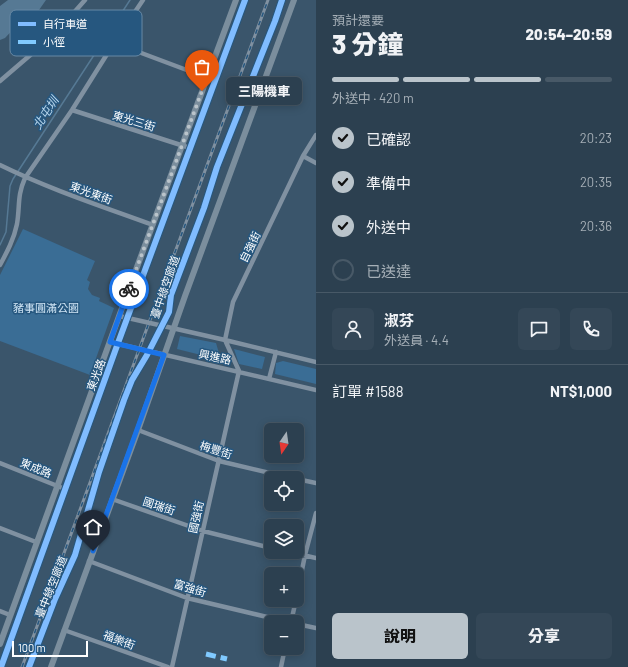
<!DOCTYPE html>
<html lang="zh-TW">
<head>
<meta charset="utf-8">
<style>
	:root { --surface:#2c4050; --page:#344757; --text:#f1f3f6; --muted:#a6afb7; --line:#485967; --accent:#bac4cb }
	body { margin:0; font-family:Barlow,"Noto Sans TC",sans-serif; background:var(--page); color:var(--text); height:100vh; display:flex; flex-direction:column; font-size:15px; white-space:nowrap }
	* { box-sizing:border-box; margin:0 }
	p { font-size:13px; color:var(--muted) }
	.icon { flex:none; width:22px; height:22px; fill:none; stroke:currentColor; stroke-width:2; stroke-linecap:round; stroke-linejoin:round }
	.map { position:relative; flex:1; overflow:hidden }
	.details { display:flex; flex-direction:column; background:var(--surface); width:312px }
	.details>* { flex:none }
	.needle { width:26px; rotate:193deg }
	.fabs { position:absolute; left:264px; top:423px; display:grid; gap:8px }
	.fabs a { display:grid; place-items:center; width:40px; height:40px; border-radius:6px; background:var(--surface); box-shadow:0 2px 10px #0003,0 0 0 1px var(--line); font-size:20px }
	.scale { position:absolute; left:12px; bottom:10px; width:76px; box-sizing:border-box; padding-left:4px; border:2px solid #fff; border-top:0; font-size:11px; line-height:14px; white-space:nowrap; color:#fff; -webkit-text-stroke:3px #26577f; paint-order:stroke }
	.pin { position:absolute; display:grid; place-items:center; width:34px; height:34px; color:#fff; margin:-41px -17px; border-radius:50% 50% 50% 0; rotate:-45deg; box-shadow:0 0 4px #0007 }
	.pin .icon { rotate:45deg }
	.courier { position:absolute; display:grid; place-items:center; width:40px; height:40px; margin:-20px; border:3px solid #1a73e8; border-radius:50%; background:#fff; color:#222; box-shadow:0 1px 5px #0007 }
	.bubble { position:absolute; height:28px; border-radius:6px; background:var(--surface); box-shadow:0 2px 10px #0003,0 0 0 1px var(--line); font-size:13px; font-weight:800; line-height:28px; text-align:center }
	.head em { font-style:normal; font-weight:800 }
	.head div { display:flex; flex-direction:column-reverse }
	.head { display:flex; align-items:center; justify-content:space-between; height:68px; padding:0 16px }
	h1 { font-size:26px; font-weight:800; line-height:30px }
	.bar { display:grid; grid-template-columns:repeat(4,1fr); gap:6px 4px; align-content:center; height:48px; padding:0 16px }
	.bar i { height:5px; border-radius:3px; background:var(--line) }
	.bar .active { background:var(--accent) }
	.bar p { grid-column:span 4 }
	.line { display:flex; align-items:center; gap:10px; padding:0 16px; border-top:1px solid var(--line) }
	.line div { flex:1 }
	.round { display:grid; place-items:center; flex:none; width:42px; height:42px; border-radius:6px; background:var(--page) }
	ol { padding:0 16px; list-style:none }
	li { display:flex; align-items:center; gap:12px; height:44px }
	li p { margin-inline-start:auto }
	li .icon { padding:4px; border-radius:50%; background:var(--accent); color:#111; stroke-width:4 }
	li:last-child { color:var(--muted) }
	li i { width:22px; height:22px; border:2px solid var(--line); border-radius:50% }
	.cta { display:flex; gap:8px; margin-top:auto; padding:8px 16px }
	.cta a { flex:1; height:46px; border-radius:6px; background:var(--accent); color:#111; font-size:16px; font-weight:800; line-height:46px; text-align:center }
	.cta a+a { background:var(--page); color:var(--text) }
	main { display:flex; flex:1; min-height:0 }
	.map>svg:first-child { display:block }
	.green { fill:#3a6d95 }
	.water { fill:#567994 }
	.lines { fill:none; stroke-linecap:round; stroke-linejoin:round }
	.stream { stroke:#567994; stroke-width:1.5 }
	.street { stroke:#8091a1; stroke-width:4.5 }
	.secondary { stroke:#7b8e9d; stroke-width:6 }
	.rail-casing { stroke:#8091a1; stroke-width:3 }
	.rail { stroke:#26577f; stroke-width:1.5; stroke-dasharray:4.5; stroke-linecap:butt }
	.quiet { stroke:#80caff; stroke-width:5; stroke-dasharray:10 5; stroke-linecap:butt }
	.cycleway-casing { stroke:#26577f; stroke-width:8 }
	.cycleway { stroke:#80bcff; stroke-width:6 }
	.done { stroke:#bac4cb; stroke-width:4; stroke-dasharray:0 7.2 }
	.route { stroke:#1a73e8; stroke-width:5 }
	.labels { text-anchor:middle; stroke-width:3; stroke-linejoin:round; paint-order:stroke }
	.street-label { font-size:11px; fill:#fff; stroke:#26577f }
	.park-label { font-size:11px; fill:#cfe5f5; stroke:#26577f }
	.water-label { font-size:12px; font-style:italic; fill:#b7d6ed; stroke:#26577f }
	.key { fill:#26577f; stroke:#6789a5; stroke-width:1 }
	.key-label { font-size:11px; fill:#fff }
</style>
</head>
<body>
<main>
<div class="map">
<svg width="316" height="667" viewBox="0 0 316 667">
	<rect width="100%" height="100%" fill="#3a556b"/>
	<!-- green -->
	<path class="green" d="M23,229L95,261L87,280L90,282L88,289L92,295L100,298L99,301L114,308L90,375L0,341V275Z
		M180,336L216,343L221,360L177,349Z
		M234,349L265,357L262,369L239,364Z
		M283,361L316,369V384L275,374L276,363Z"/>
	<!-- water -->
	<path class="water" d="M8,0H46L32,20H22L5,38L0,40V6Z"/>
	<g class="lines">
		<!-- stream -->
		<path class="stream" d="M0,245L6,232L10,186L13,179L130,0"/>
		<!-- street -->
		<path class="street" d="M64,24L216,81
			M0,81L56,33L85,0
			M72,110L190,148
			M303,156L316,163
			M0,165C49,189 101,206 153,225
			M0,265C7,252 14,239 17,224C20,206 17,196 25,178L72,110L114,43L143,0
			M119,316L225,340L316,362
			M110,342L316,390
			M269,379L276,352
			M138,430L219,461L291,478
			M0,463L65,489
			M297,479L316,483
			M112,499L203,531L271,548
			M0,528L36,542
			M290,552L316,558
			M89,561L187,598L288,622
			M297,595L305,555L316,513
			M0,611L10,615
			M291,622L296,600
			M297,624L316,628
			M64,630L168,667
			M172,667L239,371L225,340L233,302L303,156L316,135
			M281,667L285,648"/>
		<!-- secondary -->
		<path class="secondary" d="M0,644L134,275L236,0
			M1,667L118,343L245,0
			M51,667L138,430L185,296L294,0"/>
		<defs>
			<path id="rail" d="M22,667L268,0"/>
		</defs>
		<!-- rail casing -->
		<use href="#rail" class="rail-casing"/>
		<!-- rail -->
		<use href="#rail" class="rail"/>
		<!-- quiet -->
		<path class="quiet" d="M206,654L227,659"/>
		<defs>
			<path id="cycleway" d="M1,667L118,343L245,0
				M29,667L55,599L75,555L99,472L124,400L132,380L147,355L169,312L171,295L204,208L217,167L275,21L282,0"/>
		</defs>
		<!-- cycleway casing -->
		<use href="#cycleway" class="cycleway-casing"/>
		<!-- cycleway -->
		<use href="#cycleway" class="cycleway"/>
	</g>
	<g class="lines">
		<!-- done -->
		<path class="done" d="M129,289L202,91"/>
		<!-- route -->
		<path class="route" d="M93,551L164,355L110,342L129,289"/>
	</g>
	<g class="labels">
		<!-- street labels -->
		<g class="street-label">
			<text transform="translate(134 121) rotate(17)" y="4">東光三街</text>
			<text transform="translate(91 193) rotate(20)" y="4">東光東街</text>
			<text transform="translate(250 247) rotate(-64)" y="4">自強街</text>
			<text transform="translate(165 287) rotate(-71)" y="4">臺中綠空廊道</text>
			<text transform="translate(215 357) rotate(12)" y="4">興進路</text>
			<text transform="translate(96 375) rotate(-70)" y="4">東光路</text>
			<text transform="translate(216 450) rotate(18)" y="4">梅豐街</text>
			<text transform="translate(36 468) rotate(22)" y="4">東成路</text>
			<text transform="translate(159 506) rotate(19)" y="4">國瑞街</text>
			<text transform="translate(196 517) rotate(-77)" y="4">國強街</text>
			<text transform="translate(51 587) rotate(-68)" y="4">臺中綠空廊道</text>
			<text transform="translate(190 588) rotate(17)" y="4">富強街</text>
			<text transform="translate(119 640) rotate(20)" y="4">福樂街</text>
		</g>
		<!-- park labels -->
		<g class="park-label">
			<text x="46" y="312">豬事圓滿公園</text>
		</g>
		<!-- water labels -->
		<g class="water-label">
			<text transform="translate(46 113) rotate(-57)" y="4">北屯圳</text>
		</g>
	</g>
	<!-- legend -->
	<rect x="10" y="10" width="132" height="46" rx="6" class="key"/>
	<rect x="18" y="22" width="18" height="4" fill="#80bcff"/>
	<rect x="18" y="40" width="18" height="4" fill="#80caff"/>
	<g class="key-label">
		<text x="43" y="28">自行車道</text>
		<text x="43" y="46">小徑</text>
	</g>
</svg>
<div class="fabs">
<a><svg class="needle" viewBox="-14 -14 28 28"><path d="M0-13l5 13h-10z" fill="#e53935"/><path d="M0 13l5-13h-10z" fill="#a6afb7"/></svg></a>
<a><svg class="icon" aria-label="locate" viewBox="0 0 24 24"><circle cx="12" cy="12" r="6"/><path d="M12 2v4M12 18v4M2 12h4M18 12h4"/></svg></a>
<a><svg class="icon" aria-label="layers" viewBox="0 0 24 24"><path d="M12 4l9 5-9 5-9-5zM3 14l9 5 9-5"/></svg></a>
<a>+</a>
<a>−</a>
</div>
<div class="scale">100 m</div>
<div class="pin" style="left:202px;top:91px;background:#ea580c"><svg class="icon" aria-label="bag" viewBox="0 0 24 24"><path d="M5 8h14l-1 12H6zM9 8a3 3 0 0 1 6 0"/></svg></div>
<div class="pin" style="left:93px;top:551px;background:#1f2937"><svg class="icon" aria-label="home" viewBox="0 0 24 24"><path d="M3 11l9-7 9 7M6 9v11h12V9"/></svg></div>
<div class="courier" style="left:129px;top:289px"><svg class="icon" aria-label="bike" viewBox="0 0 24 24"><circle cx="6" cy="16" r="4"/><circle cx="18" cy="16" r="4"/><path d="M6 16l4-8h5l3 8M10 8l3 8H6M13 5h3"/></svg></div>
<div class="bubble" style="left:226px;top:77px;width:76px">三陽機車</div>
</div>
<section class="details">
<div class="head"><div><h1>3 分鐘</h1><p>預計還要</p></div><em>20:54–20:59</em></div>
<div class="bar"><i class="active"></i><i class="active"></i><i class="active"></i><i></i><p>外送中 · 420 m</p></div>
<ol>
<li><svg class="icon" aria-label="check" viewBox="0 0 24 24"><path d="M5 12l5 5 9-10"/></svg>已確認<p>20:23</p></li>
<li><svg class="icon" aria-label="check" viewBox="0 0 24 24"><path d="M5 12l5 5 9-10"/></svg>準備中<p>20:35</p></li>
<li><svg class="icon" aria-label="check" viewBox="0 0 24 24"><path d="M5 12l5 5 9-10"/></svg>外送中<p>20:36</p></li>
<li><i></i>已送達</li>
</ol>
<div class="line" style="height:72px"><a class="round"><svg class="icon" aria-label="person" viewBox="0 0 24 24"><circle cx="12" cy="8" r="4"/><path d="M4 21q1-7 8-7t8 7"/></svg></a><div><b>淑芬</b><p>外送員 · 4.4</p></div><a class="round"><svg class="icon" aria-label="chat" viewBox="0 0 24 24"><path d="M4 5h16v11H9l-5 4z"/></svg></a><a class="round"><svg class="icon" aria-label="phone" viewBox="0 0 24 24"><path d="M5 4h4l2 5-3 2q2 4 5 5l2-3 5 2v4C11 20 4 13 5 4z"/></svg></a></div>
<div class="line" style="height:52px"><div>訂單 #1588</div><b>NT$1,000</b></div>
<div class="cta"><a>說明</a><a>分享</a></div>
</section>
</main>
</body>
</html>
